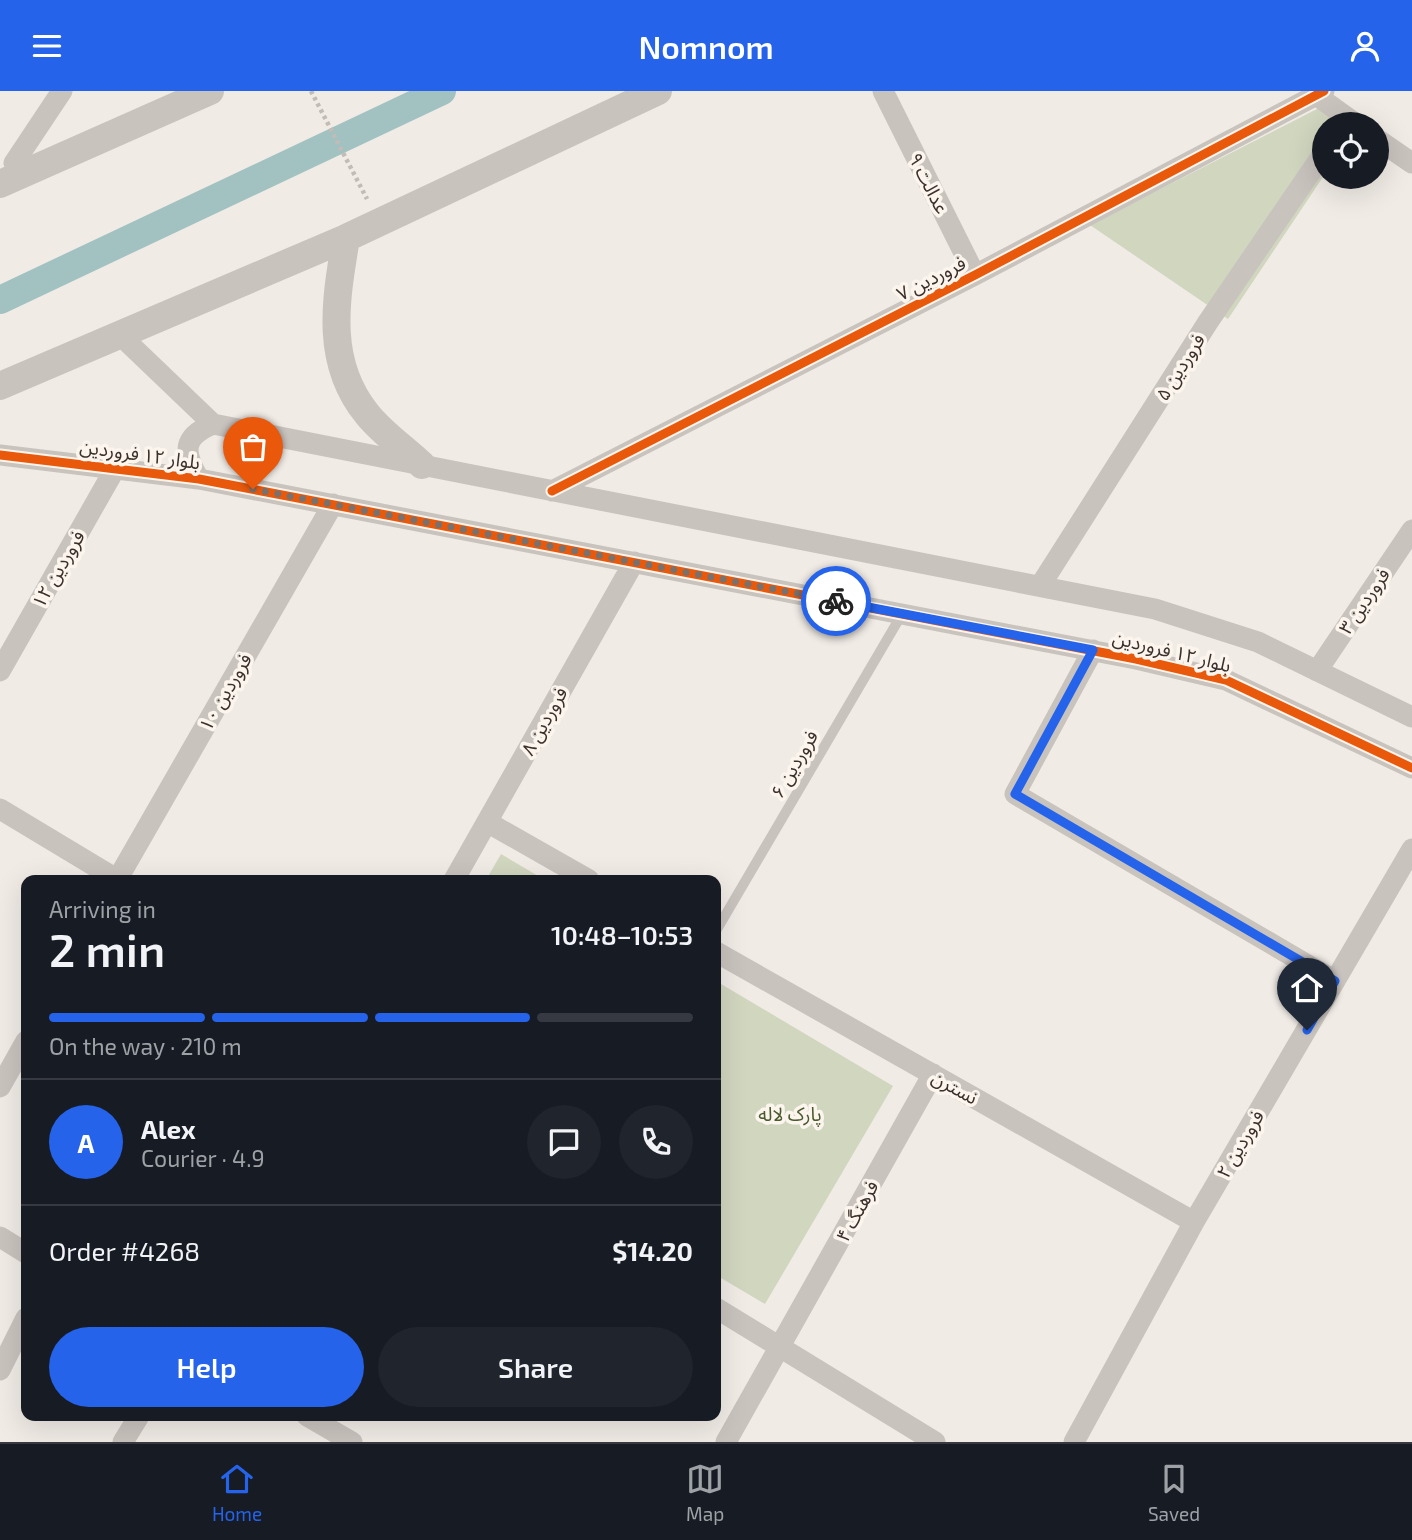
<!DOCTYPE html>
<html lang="en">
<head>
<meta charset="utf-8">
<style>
	:root { --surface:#171b24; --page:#20242c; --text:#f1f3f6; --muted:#9ea1a6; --line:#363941; --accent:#2563eb }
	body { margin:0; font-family:"Exo 2","Noto Sans Arabic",sans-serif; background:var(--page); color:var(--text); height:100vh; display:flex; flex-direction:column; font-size:26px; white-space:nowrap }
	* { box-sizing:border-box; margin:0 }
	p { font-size:23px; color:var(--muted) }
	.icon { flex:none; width:38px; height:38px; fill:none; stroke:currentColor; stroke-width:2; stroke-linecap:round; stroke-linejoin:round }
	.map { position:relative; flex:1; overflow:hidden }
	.details { position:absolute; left:21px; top:784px; width:700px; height:546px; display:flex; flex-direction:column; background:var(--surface); border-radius:14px; box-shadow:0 7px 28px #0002 }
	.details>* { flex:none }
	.fabs { position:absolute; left:1312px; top:21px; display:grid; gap:14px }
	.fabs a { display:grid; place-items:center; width:77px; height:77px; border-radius:50%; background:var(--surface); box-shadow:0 7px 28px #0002; font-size:35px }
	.pin { position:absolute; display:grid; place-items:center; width:60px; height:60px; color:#fff; margin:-72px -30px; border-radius:50% 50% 50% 0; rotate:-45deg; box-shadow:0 0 7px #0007 }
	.pin .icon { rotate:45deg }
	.courier { position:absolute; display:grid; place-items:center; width:70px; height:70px; margin:-35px; border:5px solid #2563eb; border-radius:50%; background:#fff; color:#222; box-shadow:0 2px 9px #0007 }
	.head em { font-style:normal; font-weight:600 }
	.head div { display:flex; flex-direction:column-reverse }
	.head { display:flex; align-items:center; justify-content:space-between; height:119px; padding:0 28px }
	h1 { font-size:46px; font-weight:600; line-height:52px }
	.bar { display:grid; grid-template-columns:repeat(4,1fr); gap:10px 7px; align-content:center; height:84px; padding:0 28px }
	.bar i { height:9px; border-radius:5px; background:var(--line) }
	.bar .on { background:var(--accent) }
	.bar p { grid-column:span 4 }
	.line { display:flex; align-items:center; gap:18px; padding:0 28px; border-top:2px solid var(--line) }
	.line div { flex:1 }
	.round { display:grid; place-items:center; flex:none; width:74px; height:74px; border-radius:37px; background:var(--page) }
	.cta { display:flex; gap:14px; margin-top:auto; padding:14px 28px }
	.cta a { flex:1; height:80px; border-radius:42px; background:var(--accent); color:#fff; font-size:28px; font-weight:600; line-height:80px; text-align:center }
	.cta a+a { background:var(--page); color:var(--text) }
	header { display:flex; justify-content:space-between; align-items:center; height:91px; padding:0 28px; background:var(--accent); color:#fff; font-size:32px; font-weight:600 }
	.menu { display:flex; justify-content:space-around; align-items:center; height:98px; border-top:2px solid var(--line); background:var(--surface); font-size:19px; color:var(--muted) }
	.menu a { display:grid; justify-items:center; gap:4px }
	.menu .on { color:var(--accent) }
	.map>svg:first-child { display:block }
	.green { fill:#d1d6bf }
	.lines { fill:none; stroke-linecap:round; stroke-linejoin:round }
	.canal { stroke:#a1c2c1; stroke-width:28 }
	.path { stroke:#c2bbb6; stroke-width:4.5; stroke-dasharray:3.5 3.5; stroke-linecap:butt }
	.service { stroke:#c9c3be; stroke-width:10 }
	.minor { stroke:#c9c3be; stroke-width:21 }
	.tertiary { stroke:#c9c3be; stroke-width:28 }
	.cycleway-casing { stroke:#fbf5ee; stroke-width:13 }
	.cycleway { stroke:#e8590c; stroke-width:9 }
	.done { stroke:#7a716c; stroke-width:7; stroke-dasharray:0 12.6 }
	.route { stroke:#2563eb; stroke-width:9 }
	.labels { text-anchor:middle; stroke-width:7; stroke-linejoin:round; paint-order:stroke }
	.street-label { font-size:19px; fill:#3b302b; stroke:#fbf5ee }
	.park-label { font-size:19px; fill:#4a5a2e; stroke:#fbf5ee }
</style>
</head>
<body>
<header><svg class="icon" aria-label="menu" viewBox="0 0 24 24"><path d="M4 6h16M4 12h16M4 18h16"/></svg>Nomnom<svg class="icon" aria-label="person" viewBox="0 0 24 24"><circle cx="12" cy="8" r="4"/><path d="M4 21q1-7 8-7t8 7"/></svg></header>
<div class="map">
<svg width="1412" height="1351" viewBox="0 0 1412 1351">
	<rect width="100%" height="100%" fill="#f0ebe5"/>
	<!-- green -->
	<path class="green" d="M1319,17L1347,33H1325V83L1228,228L1090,134Z
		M501,763L545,789H486Z
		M716,890L893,995L765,1213L716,1184Z"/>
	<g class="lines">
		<!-- canal -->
		<path class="canal" d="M0,209L442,0"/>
		<!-- path -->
		<path class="path" d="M311,0L367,108"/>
		<!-- service -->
		<path class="service" d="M716,840L902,523"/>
		<!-- minor -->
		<path class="minor" d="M883,0L975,184
			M1316,4L1356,33
			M1377,48L1412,72
			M14,72L62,0
			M120,244L213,333L1155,518L1258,551L1412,626
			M0,364L199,388L1136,568L1226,589L1412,677
			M199,388C183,361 182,346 213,333
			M552,400L975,184L1324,0
			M1040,495L1208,231L1325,60
			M1093,559L1015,703L1335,890
			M0,580L116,376
			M1317,580L1412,439
			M0,718L118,789
			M487,731L589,789
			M117,789L333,413
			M454,789L634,471
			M716,861L1194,1131
			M0,996L26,950
			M0,1146L26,1162
			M716,1217L935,1351
			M0,1279L26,1227
			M307,1325L352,1351
			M123,1351L139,1325
			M726,1351L933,983
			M1074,1351L1194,1131L1412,758"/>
		<!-- tertiary -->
		<path class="tertiary" d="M0,93L210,0
			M346,147C336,208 324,270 367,323C382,342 404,357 422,374
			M0,295L346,147L658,0"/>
		<defs>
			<path id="cycleway" d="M0,364L199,388L1136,568L1226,589L1412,677
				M552,400L975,184L1324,0"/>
		</defs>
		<!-- cycleway casing -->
		<use href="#cycleway" class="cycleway-casing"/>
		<!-- cycleway -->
		<use href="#cycleway" class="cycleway"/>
	</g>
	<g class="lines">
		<!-- done -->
		<path class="done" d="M253,398L836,510"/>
		<!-- route -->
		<path class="route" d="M836,510L1093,559L1015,703L1335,890L1307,939"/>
	</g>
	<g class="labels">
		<!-- street labels -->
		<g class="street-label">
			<text transform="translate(929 92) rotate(63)" y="7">عدالت ۹</text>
			<text transform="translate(931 187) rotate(-27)" y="7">فروردین ۷</text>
			<text transform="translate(1180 276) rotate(-58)" y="7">فروردین ۵</text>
			<text transform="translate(140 363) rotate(8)" y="7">بلوار ۱۲ فروردین</text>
			<text transform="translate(58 478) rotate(-60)" y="7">فروردین ۱۲</text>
			<text transform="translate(1364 510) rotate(-56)" y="7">فروردین ۳</text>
			<text transform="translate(1172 560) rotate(14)" y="7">بلوار ۱۲ فروردین</text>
			<text transform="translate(225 601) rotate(-60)" y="7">فروردین ۱۰</text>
			<text transform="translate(544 630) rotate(-61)" y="7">فروردین ۸</text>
			<text transform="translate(794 673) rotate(-60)" y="7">فروردین ۶</text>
			<text transform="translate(955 996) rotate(29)" y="7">نسترن</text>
			<text transform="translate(1240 1053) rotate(-60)" y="7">فروردین ۲</text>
			<text transform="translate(857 1120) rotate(-61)" y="7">۴ فرهنگ</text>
		</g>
		<!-- park labels -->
		<g class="park-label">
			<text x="790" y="1030">پارک لاله</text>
		</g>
	</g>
</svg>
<div class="fabs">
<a><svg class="icon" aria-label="locate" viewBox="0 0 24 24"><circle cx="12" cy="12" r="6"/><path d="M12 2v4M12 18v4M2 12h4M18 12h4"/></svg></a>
</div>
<div class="pin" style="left:253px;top:398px;background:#ea580c"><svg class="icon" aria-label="bag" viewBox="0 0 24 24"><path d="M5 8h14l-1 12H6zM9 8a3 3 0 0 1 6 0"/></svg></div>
<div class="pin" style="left:1307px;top:939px;background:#1f2937"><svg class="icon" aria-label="home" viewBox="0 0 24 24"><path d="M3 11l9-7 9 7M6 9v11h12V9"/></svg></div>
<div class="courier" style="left:836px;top:510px"><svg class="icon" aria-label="bike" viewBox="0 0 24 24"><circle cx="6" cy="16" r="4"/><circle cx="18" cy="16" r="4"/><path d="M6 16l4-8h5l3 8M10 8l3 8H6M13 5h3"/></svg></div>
<section class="details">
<div class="head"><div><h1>2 min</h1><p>Arriving in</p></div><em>10:48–10:53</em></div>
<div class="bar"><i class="on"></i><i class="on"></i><i class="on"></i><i></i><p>On the way · 210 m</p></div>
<div class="line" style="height:126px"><b class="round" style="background:var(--accent);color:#fff">A</b><div><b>Alex</b><p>Courier · 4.9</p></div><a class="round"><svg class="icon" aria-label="chat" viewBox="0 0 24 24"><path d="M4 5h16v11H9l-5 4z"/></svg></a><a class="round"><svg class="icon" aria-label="phone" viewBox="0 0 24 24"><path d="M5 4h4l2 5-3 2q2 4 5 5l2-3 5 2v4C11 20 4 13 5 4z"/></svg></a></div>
<div class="line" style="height:91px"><div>Order #4268</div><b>$14.20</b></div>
<div class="cta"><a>Help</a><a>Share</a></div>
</section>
</div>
<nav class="menu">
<a class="on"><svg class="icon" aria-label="home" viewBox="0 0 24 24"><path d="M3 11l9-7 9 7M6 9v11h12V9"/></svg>Home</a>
<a><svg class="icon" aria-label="map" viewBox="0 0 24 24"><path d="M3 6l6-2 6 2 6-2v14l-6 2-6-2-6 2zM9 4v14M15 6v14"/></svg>Map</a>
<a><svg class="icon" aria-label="saved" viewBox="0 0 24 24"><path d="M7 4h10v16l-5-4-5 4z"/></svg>Saved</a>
</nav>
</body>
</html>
